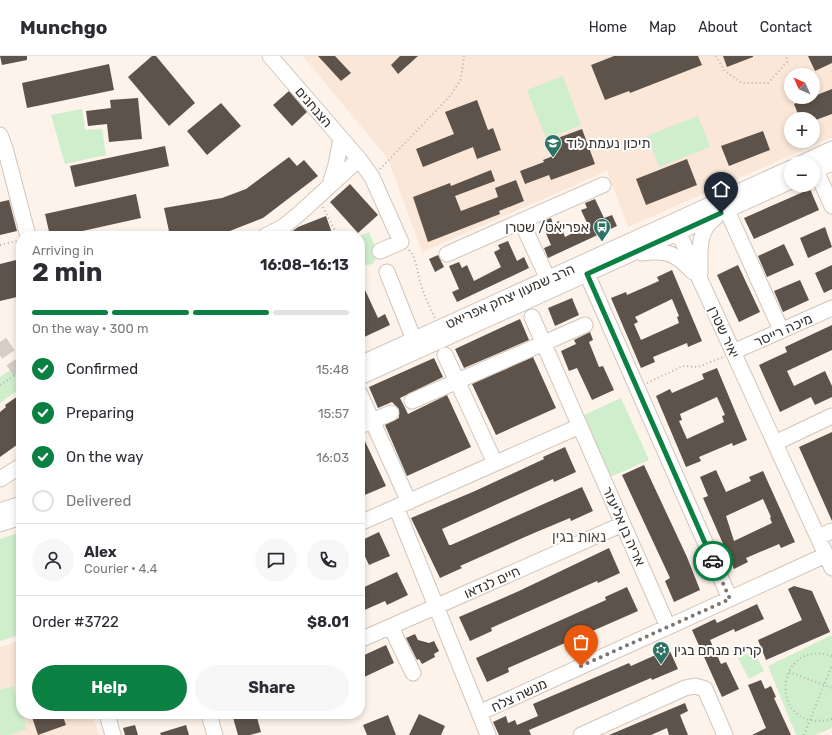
<!DOCTYPE html>
<html lang="en">
<head>
<meta charset="utf-8">
<style>
	:root { --surface:#fff; --page:#f7f7f7; --text:#2b2b33; --muted:#7c7c81; --line:#e1e1e2; --accent:#0b8043 }
	body { margin:0; font-family:Rubik,"Noto Sans Hebrew",sans-serif; background:var(--page); color:var(--text); height:100vh; display:flex; flex-direction:column; font-size:15px; white-space:nowrap }
	* { box-sizing:border-box; margin:0 }
	p { font-size:13px; color:var(--muted) }
	.icon { flex:none; width:22px; height:22px; fill:none; stroke:currentColor; stroke-width:2; stroke-linecap:round; stroke-linejoin:round }
	.map { position:relative; flex:1; overflow:hidden }
	.details { position:absolute; left:16px; top:175px; width:349px; height:488px; display:flex; flex-direction:column; background:var(--surface); border-radius:16px; box-shadow:0 2px 6px #0003 }
	.details>* { flex:none }
	.needle { width:26px; rotate:315deg }
	.fabs { position:absolute; left:784px; top:12px; display:grid; gap:8px }
	.fabs a { display:grid; place-items:center; width:36px; height:36px; border-radius:50%; background:var(--surface); box-shadow:0 2px 6px #0003; font-size:20px }
	.pin { position:absolute; display:grid; place-items:center; width:34px; height:34px; color:#fff; margin:-41px -17px; border-radius:50% 50% 50% 0; rotate:-45deg; box-shadow:0 0 4px #0007 }
	.pin .icon { rotate:45deg }
	.courier { position:absolute; display:grid; place-items:center; width:40px; height:40px; margin:-20px; border:3px solid #0b8043; border-radius:50%; background:#fff; color:#222; box-shadow:0 1px 5px #0007 }
	.summary em { font-style:normal; font-weight:700 }
	.summary div { display:flex; flex-direction:column-reverse }
	.summary { display:flex; align-items:center; justify-content:space-between; height:68px; padding:0 16px }
	h1 { font-size:26px; font-weight:700; line-height:30px }
	.bar { display:grid; grid-template-columns:repeat(4,1fr); gap:6px 4px; align-content:center; height:48px; padding:0 16px }
	.bar i { height:5px; border-radius:3px; background:var(--line) }
	.bar .current { background:var(--accent) }
	.bar p { grid-column:span 4 }
	.line { display:flex; align-items:center; gap:10px; padding:0 16px; border-top:1px solid var(--line) }
	.line div { flex:1 }
	.round { display:grid; place-items:center; flex:none; width:42px; height:42px; border-radius:21px; background:var(--page) }
	ol { padding:0 16px; list-style:none }
	li { display:flex; align-items:center; gap:12px; height:44px }
	li p { margin-inline-start:auto }
	li .icon { padding:4px; border-radius:50%; background:var(--accent); color:#fff; stroke-width:4 }
	li:last-child { color:var(--muted) }
	li i { width:22px; height:22px; border:2px solid var(--line); border-radius:50% }
	.action { display:flex; gap:8px; margin-top:auto; padding:8px 16px }
	.action a { flex:1; height:46px; border-radius:24px; background:var(--accent); color:#fff; font-size:16px; font-weight:700; line-height:46px; text-align:center }
	.action a+a { background:var(--page); color:var(--text) }
	header { display:flex; align-items:center; gap:24px; box-sizing:border-box; height:56px; padding:0 20px; background:var(--surface); border-bottom:1px solid var(--line) }
	header strong { font-size:19px }
	nav { display:flex; gap:22px; margin-inline-start:auto; font-size:14px }
	.map>svg:first-child { display:block }
	.built { fill:#fae7d7; fill-rule:evenodd }
	.green { fill:#ceeecc }
	.building { fill:#5e534a; fill-rule:evenodd }
	.lines { fill:none; stroke-linecap:round; stroke-linejoin:round }
	.minor-tunnel { stroke:#d6cdc5; stroke-width:15; stroke-dasharray:15 8; stroke-linecap:butt }
	.minor-casing { stroke:#d2c5bb; stroke-width:17 }
	.path { stroke:#b9b1a9; stroke-width:2; stroke-dasharray:1 3; stroke-linecap:butt }
	.minor { stroke:#fff; stroke-width:15 }
	.done { stroke:#7d7670; stroke-width:4; stroke-dasharray:0 7.2 }
	.route { stroke:#0b8043; stroke-width:5 }
	.labels { text-anchor:middle; stroke-width:4; stroke-linejoin:round; paint-order:stroke }
	.street-label { font-size:14px; fill:#38332f; stroke:#fff }
	.poi-label { font-size:14px; fill:#38332f; stroke:#fff; text-anchor:start }
	.neighbourhood-label { font-size:15px; fill:#594e45; stroke:#fff }
</style>
</head>
<body>
<header>
<strong>Munchgo</strong>
<nav><a>Home</a><a>Map</a><a>About</a><a>Contact</a></nav>
</header>
<div class="map">
<svg width="832" height="679" viewBox="0 0 832 679">
	<rect width="100%" height="100%" fill="#fdf3ea"/>
	<!-- built -->
	<path class="built" d="M303,0H832V81L628,171L607,115L422,196L388,103ZM791,19H813V41H791ZM791,63H813V85H791Z
		M21,584V658H92L99,679H0V591Z"/>
	<!-- green -->
	<path class="green" d="M563,20L581,69L546,83L527,34Z
		M82,53L85,74L102,73L106,99L65,108L51,59Z
		M698,60L710,91L659,111L647,80Z
		M369,176L378,198L373,208L360,210V180Z
		M21,307V332L0,347V321Z
		M621,342L649,404L610,421L582,360Z
		M21,476V578L0,585V483Z
		M832,579V672L815,679H796L768,610Z
		M754,595L764,615L749,623L738,602Z
		M13,630L27,673L9,679H0V634Z"/>
	<!-- building -->
	<path class="building" d="M0,0H27V4L2,9Z
		M152,0H156L195,47L169,70L128,21Z
		M318,0H335L351,17L341,25Z
		M400,0H418L398,18L391,9Z
		M614,0H698L702,9L630,37L629,35L605,44L591,9Z
		M723,0H753V1L727,11Z
		M808,0H832V7L815,15Z
		M109,8L114,34L27,52L22,27Z
		M832,33V58L813,65V63H800L794,48Z
		M289,35L307,56L292,70L273,49Z
		M138,42L142,83L109,86L107,68L88,70L86,55L111,52L110,44Z
		M477,44L488,74L493,72L501,94L477,103L473,91L423,111L416,93L454,78L445,56Z
		M221,47L241,70L207,99L187,75Z
		M582,73L595,108L551,124L549,119L525,128L520,115L544,106L543,104L553,100L547,86Z
		M763,75L770,94L729,110L721,90Z
		M165,90L169,110L75,131L70,110Z
		M289,101L297,110L304,104L318,120L263,162L217,180H170L164,152L222,142L246,133Z
		M687,103L697,129L646,149L636,123Z
		M491,114L495,125L455,140L461,155L498,141L495,132L516,124L524,145L499,155L500,158L428,186L413,141L450,127L451,130Z
		M350,128L378,159L358,177L330,146Z
		M810,133L819,154L754,183L744,162Z
		M136,138L141,162L60,180H50L45,158Z
		M595,143L604,162L612,159L617,170L548,202L544,192L551,189L541,166L551,162L553,168L559,165L565,181L588,169L581,154L587,152L585,147Z
		M9,144L17,175L0,179V146Z
		M326,160L333,180H292L290,177L298,171Z
		M825,171L832,191L808,202L800,182Z
		M508,185L517,205L524,201L529,212L457,246L452,236L459,233L449,210L459,206L462,212L467,209L474,225L501,211L494,196L500,193L498,189Z
		M784,188L794,209L767,221L758,200Z
		M438,199L444,211L435,216L429,203Z
		M20,203L21,240L0,245V208Z
		M738,209L760,256L739,266L717,219Z
		M832,209V233L824,237L815,217Z
		M672,214L702,285L688,291L687,287L653,301L655,306L641,312L611,242L626,236L627,239L659,225L657,221ZM672,243L679,260L677,261L679,267L641,284L634,268L638,266L635,261Z
		M360,223L378,262L385,258L390,269L360,283Z
		M800,224L809,244L783,256L774,235Z
		M572,242L579,259L555,270L548,252Z
		M520,263L529,284L464,312L455,293Z
		M832,269V294L787,315L794,330L825,315L832,330V341L815,349L811,341L780,356L759,309L787,296L785,291Z
		M590,276L593,284L589,286L599,311L603,310L614,334L592,344L577,312L569,315L561,295L576,288L574,284Z
		M533,301L556,352L496,379L472,328Z
		M434,302L443,321L400,342L408,358L447,339L471,391L407,420L385,369L399,362V353L392,346L378,352L369,331Z
		M717,312L747,384L733,390L732,387L699,401L701,405L686,411L656,340L670,333L672,337L704,323L702,318ZM717,341L725,359L722,360L724,366L687,383L679,365L682,364L680,358Z
		M21,338V386L0,401V356L6,351L5,349Z
		M832,376V465L799,391Z
		M360,379H362L386,430L360,441Z
		M565,391L576,416L554,426L553,423L442,473L449,489H451L582,431L593,455L571,465L570,462L534,477L460,510L462,512L440,522L411,462L475,435L544,403L543,401Z
		M644,409L687,501L700,534L674,546L665,525L670,522L622,419Z
		M716,414L726,436L751,425L749,421L763,415L795,486L781,492L779,488L746,502L748,506L734,513L703,442L708,440L700,421ZM763,443L771,461L770,462L772,467L734,485L726,460Z
		M379,476L390,500L369,509L360,490V485Z
		M609,492L620,517L598,527L597,525L491,572L492,575L470,585L459,561L519,535Z
		M397,516L408,539L387,549L385,545L360,556V533Z
		M794,530L812,535L830,576L766,604L758,584L802,564L788,533Z
		M627,531L638,555L508,612L509,616L487,626L476,602L606,544L605,541Z
		M757,548L764,563L735,576L734,573L710,584L721,608L726,606L739,633L722,641L692,574L715,563L717,567Z
		M415,578L418,584L429,587L434,585L439,595L434,598L435,601L422,608L419,603L417,604L406,582Z
		M386,589L394,607L360,623V601Z
		M669,593L678,613L652,624L651,622L529,674L531,679H499L493,666L506,660L508,667L515,664L517,669L538,660L533,648L629,607L631,610Z
		M761,624L765,633L771,630L776,641L774,642L791,679H752L766,672L748,629Z
		M685,647L688,655L680,659L688,679H669L667,672L651,679H609Z
		M31,658H62L66,669L38,679Z
		M232,658H256L261,676L250,679H238Z
		M419,658L445,670L441,679H409Z
		M388,659L396,679H367L363,669Z
		M135,669L138,679H125L123,672Z
		M186,669L189,679H161L160,677Z"/>
	<g class="lines">
		<!-- minor-tunnel -->
		<path class="minor-tunnel" d="M0,286L20,316"/>
		<defs>
			<path id="minor" d="M270,0L359,103L372,121L401,186L380,195
				M0,79L5,92L28,180
				M802,107L832,93
				M813,115L832,107
				M818,119L832,150
				M331,125L336,109L341,82
				M730,161L781,274
				M521,165L548,223
				M675,169L832,512
				M265,180L283,171L300,157L359,103
				M642,197C668,194 675,197 693,216
				M447,198L603,129
				M387,216L414,284
				M700,217C700,198 697,174 715,162
				M587,218L730,543
				M532,261L668,571
				M733,296L832,252
				M445,299L495,407
				M360,308L791,112
				M360,321L791,125
				M360,338L409,446
				M412,345L585,269
				M360,370L391,357
				M775,387L832,360
				M0,423L21,410
				M396,451L488,679
				M0,455L21,448
				M360,467L580,370
				M0,468L21,461
				M818,481L832,475
				M391,571L413,617
				M360,584L623,468
				M479,657L826,499
				M107,658L113,679
				M209,658L215,679
				M581,679L685,632L695,630L705,633L725,679"/>
		</defs>
		<!-- minor casing -->
		<use href="#minor" class="minor-casing"/>
		<!-- path -->
		<path class="path" d="M716,0L724,14L742,27H768L787,6L786,0
			M380,113L451,39L461,23L464,0
			M323,151L338,180
			M0,189L18,185
			M409,194C417,203 417,215 420,226C424,239 429,250 435,262
			M647,327L683,310L698,311L723,301
			M0,329L21,315
			M832,600C773,581 767,679 832,663
			M789,616L832,632
			M804,679L832,609"/>
		<!-- minor -->
		<use href="#minor" class="minor"/>
	</g>
	<g class="lines">
		<!-- done -->
		<path class="done" d="M581,610L730,543L713,505"/>
		<!-- route -->
		<path class="route" d="M713,505L587,218L721,157"/>
	</g>
	<!-- icons -->
	<defs>
		<symbol id="school-pin" viewBox="-11 -11 22 30"><path d="M0 17L-7.5 6A9.5 9.5 0 1 1 7.5 6Z" fill="#2e7264" stroke="#fff"/><path d="M0-5L7-2L0 1L-7-2ZM-4 1L0 2.5L4 1V4Q0 6-4 4Z" fill="#fff"/></symbol>
		<symbol id="bus-pin" viewBox="-11 -11 22 30"><path d="M0 17L-7.5 6A9.5 9.5 0 1 1 7.5 6Z" fill="#2e7264" stroke="#fff"/><path d="M-5-6H5V4H4V6H2V4H-2V6H-4V4H-5ZM-3.5-4V0h7V-4ZM-3.5 1.2v1.5H-2V1.2ZM2 1.2v1.5H3.5V1.2Z" fill="#fff"/></symbol>
		<symbol id="synagogue-pin" viewBox="-11 -11 22 30"><path d="M0 17L-7.5 6A9.5 9.5 0 1 1 7.5 6Z" fill="#2e7264" stroke="#fff"/><path d="M0-6.5L5.6 3.2H-5.6ZM0 6.5L5.6-3.2H-5.6Z" fill="#fff"/></symbol>
	</defs>
	<g fill-rule="evenodd">
		<use href="#school-pin" x="543" y="77" width="20" height="27"/>
		<use href="#bus-pin" x="592" y="161" width="20" height="27"/>
		<use href="#synagogue-pin" x="651" y="584" width="20" height="27"/>
	</g>
	<g class="labels">
		<!-- street labels -->
		<g class="street-label">
			<text transform="translate(314 51) rotate(49)" y="5">הצנחנים</text>
			<text transform="translate(510 240) rotate(-24)" y="5">הרב שמעון יצחק אפריאט</text>
			<text transform="translate(783 274) rotate(-24)" y="5">מיכה רייסר</text>
			<text transform="translate(724 276) rotate(65)" y="5">יאיר שטרן</text>
			<text transform="translate(624 470) rotate(66)" y="5">אריה בן אליעזר</text>
			<text transform="translate(492 526) rotate(-24)" y="5">חיים לנדאו</text>
			<text transform="translate(519 639) rotate(-25)" y="5">מנשה צלח</text>
		</g>
		<!-- poi labels -->
		<g class="poi-label">
			<text x="566" y="92">תיכון נעמת לוד</text>
			<text x="589" y="176" text-anchor="end">אפריאט/ שטרן</text>
			<text x="674" y="599">קרית מנחם בגין</text>
		</g>
		<!-- neighbourhood labels -->
		<g class="neighbourhood-label">
			<text x="579" y="486">נאות בגין</text>
		</g>
	</g>
</svg>
<div class="fabs">
<a><svg class="needle" viewBox="-14 -14 28 28"><path d="M0-13l5 13h-10z" fill="#e53935"/><path d="M0 13l5-13h-10z" fill="#7c7c81"/></svg></a>
<a>+</a>
<a>−</a>
</div>
<div class="pin" style="left:581px;top:610px;background:#ea580c"><svg class="icon" aria-label="bag" viewBox="0 0 24 24"><path d="M5 8h14l-1 12H6zM9 8a3 3 0 0 1 6 0"/></svg></div>
<div class="pin" style="left:721px;top:157px;background:#1f2937"><svg class="icon" aria-label="home" viewBox="0 0 24 24"><path d="M3 11l9-7 9 7M6 9v11h12V9"/></svg></div>
<div class="courier" style="left:713px;top:505px"><svg class="icon" aria-label="car" viewBox="0 0 24 24"><path d="M5 17H2v-5l4-1 3-4h7l3 4 3 1v5h-3M9 17h6M6 11h13"/><circle cx="7" cy="17" r="2"/><circle cx="17" cy="17" r="2"/></svg></div>
<section class="details">
<div class="summary"><div><h1>2 min</h1><p>Arriving in</p></div><em>16:08–16:13</em></div>
<div class="bar"><i class="current"></i><i class="current"></i><i class="current"></i><i></i><p>On the way · 300 m</p></div>
<ol>
<li><svg class="icon" aria-label="check" viewBox="0 0 24 24"><path d="M5 12l5 5 9-10"/></svg>Confirmed<p>15:48</p></li>
<li><svg class="icon" aria-label="check" viewBox="0 0 24 24"><path d="M5 12l5 5 9-10"/></svg>Preparing<p>15:57</p></li>
<li><svg class="icon" aria-label="check" viewBox="0 0 24 24"><path d="M5 12l5 5 9-10"/></svg>On the way<p>16:03</p></li>
<li><i></i>Delivered</li>
</ol>
<div class="line" style="height:72px"><a class="round"><svg class="icon" aria-label="person" viewBox="0 0 24 24"><circle cx="12" cy="8" r="4"/><path d="M4 21q1-7 8-7t8 7"/></svg></a><div><b>Alex</b><p>Courier · 4.4</p></div><a class="round"><svg class="icon" aria-label="chat" viewBox="0 0 24 24"><path d="M4 5h16v11H9l-5 4z"/></svg></a><a class="round"><svg class="icon" aria-label="phone" viewBox="0 0 24 24"><path d="M5 4h4l2 5-3 2q2 4 5 5l2-3 5 2v4C11 20 4 13 5 4z"/></svg></a></div>
<div class="line" style="height:52px"><div>Order #3722</div><b>$8.01</b></div>
<div class="action"><a>Help</a><a>Share</a></div>
</section>
</div>
</body>
</html>
